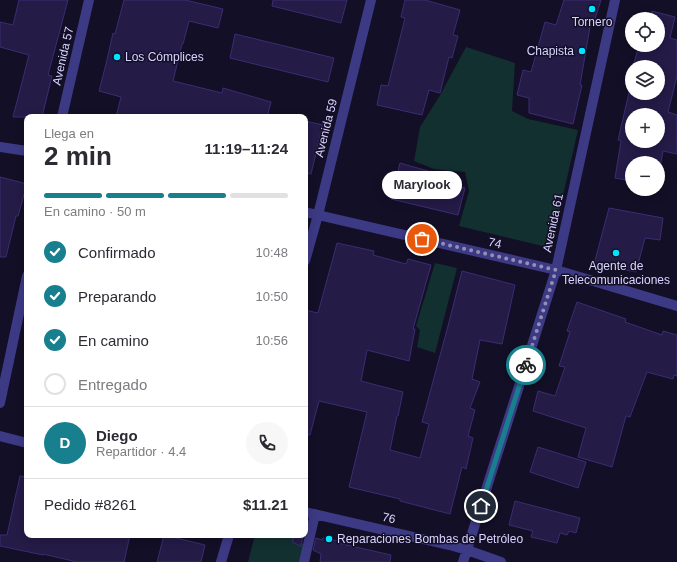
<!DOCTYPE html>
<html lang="es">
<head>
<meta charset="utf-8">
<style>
	:root { --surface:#fff; --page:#f7f7f7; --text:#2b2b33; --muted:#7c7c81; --line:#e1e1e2; --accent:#187f8f }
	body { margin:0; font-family:Helvetica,sans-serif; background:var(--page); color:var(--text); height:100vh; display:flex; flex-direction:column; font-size:15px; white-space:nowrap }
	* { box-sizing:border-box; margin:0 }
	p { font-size:13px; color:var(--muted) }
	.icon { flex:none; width:22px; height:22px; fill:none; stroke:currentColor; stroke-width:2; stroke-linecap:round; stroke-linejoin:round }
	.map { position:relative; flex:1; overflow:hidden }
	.panel { position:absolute; left:24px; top:114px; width:284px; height:424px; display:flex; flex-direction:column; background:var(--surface); border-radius:8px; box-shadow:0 2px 10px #0003 }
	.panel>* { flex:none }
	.tools { position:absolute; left:625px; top:12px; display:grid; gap:8px }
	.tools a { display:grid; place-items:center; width:40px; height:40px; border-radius:50%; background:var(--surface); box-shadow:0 2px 10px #0003; font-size:20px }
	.pin { position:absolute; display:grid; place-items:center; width:34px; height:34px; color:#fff; margin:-17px; border:2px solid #fff; border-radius:50%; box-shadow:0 1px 4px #0007 }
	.courier { position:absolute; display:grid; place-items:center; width:40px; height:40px; margin:-20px; border:3px solid #187f8f; border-radius:50%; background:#fff; color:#222; box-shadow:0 1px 5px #0007 }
	.bubble { position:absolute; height:28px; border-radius:14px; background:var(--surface); box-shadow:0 2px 10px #0003; font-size:13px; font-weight:700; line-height:28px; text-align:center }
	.summary em { font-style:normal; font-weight:700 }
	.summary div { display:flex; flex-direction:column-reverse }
	.summary { display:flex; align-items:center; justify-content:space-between; height:68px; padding:0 20px }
	h1 { font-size:26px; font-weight:700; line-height:30px }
	.bar { display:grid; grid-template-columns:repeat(4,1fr); gap:6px 4px; align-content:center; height:48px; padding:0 20px }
	.bar i { height:5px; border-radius:3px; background:var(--line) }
	.bar .on { background:var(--accent) }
	.bar p { grid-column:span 4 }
	.line { display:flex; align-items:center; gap:10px; padding:0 20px; border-top:1px solid var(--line) }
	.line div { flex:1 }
	.round { display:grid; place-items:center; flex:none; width:42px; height:42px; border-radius:21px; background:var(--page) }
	ol { padding:0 20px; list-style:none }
	li { display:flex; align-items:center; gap:12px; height:44px }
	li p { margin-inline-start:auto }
	li .icon { padding:4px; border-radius:50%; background:var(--accent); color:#fff; stroke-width:4 }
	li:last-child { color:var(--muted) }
	li i { width:22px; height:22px; border:2px solid var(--line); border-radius:50% }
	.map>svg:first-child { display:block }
	.green { fill:#12302f }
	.building { fill:#241b47; stroke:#3b2d73; fill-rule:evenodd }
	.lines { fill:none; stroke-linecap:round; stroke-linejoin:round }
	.minor { stroke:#3d3a85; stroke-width:10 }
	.done { stroke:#948fb3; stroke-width:4; stroke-dasharray:0 7.2 }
	.route { stroke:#187f8f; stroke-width:5 }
	.poi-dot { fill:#00e5ff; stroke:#130f26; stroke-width:1.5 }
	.labels { text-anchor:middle; stroke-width:3; stroke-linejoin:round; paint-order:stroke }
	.poi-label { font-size:12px; fill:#d9d4ff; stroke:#130f26 }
	.street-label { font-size:12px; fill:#d9d4ff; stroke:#130f26 }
</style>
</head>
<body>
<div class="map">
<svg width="677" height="562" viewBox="0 0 677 562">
	<rect width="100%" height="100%" fill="#130f26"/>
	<!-- green -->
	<path class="green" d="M466,47L515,63L512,111L528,119L578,130L551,248L459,226L469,191L465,172L434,169L414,161L420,127L439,97Z
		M435,263L457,268L435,353L417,347L420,330L416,326Z
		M255,535H294L305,546L301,562H248Z"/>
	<!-- building -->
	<path class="building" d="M19,0H68L48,75L52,76L42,117H13L29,55L0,47V22L13,25Z
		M124,0H185L223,9L218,28L189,21L183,44H182L173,81L222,93L223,88L271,102L267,117H116L121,97L99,91L106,64L113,33L115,34Z
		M273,0H347L341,23L272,6Z
		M405,0H425L460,10L453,35L458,36L452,58L449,57L440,93L429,90L422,115L377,105L381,85L388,86L405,18L401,17Z
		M564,0H601L594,22L591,21L580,85H582L573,124L529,113V98L517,95L523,70L531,72L545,22L556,25Z
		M652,11L675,17L670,38L677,40V76L668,112L677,115V154L663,151L658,179V163H632V181L615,178L621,141L618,140L631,84H629L632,72V93H658V67H633L639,45H658V19H645L647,14H651ZM632,115H658V141H632Z
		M235,34L334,58L328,82L230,58Z
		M305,121L323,125L311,174L305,173Z
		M400,163L428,171L426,178L465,188L458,215L391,199Z
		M0,177L27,184L18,216H16L6,257H0Z
		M609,208L663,218L660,240L645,238L636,272L594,264Z
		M337,243L374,251L373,255L406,264L408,259L431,265L413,329H415L409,361L367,350L361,381L403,392L398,416H397L390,450L420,458L429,424L422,422L448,326L462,271L515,285L502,344L480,340L472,379L480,382L470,408L475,410L468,436L473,438L466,469L462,467L450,514L400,501V499L349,487L367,412L319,401L310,435L305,434V310L318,313Z
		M577,302L626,319L625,322L662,335L663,331L677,335V376L674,375L673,379L647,372L630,417L626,416L612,467L578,457L586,428L533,411L538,391L555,396L565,367L559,366L570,332L567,331Z
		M538,447L586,462L578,488L530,472Z
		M20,476L27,477V535H130L124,562H77L43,554V555L0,546V535H7Z
		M515,501L580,518L576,533L569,531L567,535L560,533L557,543L531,537L533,531L509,525Z
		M164,535L205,545L201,562H157Z
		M295,535H303L301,546L292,542Z
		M316,538L322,540L323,538L339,541L338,543L391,555L390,562H320L321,554L313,550Z"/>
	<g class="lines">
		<!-- minor -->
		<path class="minor" d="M62,117L89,0
			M0,147L27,151
			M305,212L556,270L677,306
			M305,261L318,215L371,0
			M0,403L27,276
			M0,436L27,443
			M305,512L453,546L467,550L501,562
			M221,562L229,535
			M304,562L315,514
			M463,562L556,270L615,0"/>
	</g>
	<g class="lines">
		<!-- done -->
		<path class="done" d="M422,239L556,270L526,365"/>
		<!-- route -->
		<path class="route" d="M481,506L526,365"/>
	</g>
	<!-- markers -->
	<g class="poi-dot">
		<circle cx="592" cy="9" r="4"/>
		<circle cx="582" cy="51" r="4"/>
		<circle cx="117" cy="57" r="4"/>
		<circle cx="616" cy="253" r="4"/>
		<circle cx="329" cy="539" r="4"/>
	</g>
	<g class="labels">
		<!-- poi labels -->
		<g class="poi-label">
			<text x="592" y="26">Tornero</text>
			<text x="574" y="55" text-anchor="end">Chapista</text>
			<text x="125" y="61" text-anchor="start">Los Cómplices</text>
			<text x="616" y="270">Agente de<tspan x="616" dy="14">Telecomunicaciones</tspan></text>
			<text x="337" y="543" text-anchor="start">Reparaciones Bombas de Petróleo</text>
		</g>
		<!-- street labels -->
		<g class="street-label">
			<text transform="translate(63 56) rotate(-77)" y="4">Avenida 57</text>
			<text transform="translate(326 128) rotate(-76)" y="4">Avenida 59</text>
			<text transform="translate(553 223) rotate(-78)" y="4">Avenida 61</text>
			<text transform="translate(495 243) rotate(13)" y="4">74</text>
			<text transform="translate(389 518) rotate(13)" y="4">76</text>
		</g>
	</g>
</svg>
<div class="tools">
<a><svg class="icon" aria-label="locate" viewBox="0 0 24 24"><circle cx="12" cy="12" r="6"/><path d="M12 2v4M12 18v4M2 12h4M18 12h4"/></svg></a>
<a><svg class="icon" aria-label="layers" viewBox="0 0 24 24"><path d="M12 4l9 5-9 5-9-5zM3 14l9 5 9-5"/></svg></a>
<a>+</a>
<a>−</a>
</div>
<div class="pin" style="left:422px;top:239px;background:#ea580c"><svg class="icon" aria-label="bag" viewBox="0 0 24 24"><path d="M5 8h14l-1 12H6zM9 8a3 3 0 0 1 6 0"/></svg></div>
<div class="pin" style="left:481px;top:506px;background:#1f2937"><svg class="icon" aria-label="home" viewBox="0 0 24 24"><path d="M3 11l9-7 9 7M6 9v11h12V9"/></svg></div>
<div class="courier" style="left:526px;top:365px"><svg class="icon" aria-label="bike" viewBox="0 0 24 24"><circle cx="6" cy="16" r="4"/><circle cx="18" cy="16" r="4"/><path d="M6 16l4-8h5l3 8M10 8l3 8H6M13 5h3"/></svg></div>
<div class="bubble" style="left:382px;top:171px;width:80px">Marylook</div>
<section class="panel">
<div class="summary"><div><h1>2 min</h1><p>Llega en</p></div><em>11:19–11:24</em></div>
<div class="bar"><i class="on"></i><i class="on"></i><i class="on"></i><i></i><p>En camino · 50 m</p></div>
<ol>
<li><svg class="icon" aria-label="check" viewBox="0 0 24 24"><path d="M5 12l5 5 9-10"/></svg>Confirmado<p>10:48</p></li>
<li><svg class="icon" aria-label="check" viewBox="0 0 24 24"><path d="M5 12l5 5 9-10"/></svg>Preparando<p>10:50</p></li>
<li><svg class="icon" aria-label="check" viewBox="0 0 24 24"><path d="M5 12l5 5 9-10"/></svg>En camino<p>10:56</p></li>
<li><i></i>Entregado</li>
</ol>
<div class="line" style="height:72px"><b class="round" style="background:var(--accent);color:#fff">D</b><div><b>Diego</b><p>Repartidor · 4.4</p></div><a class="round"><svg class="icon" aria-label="phone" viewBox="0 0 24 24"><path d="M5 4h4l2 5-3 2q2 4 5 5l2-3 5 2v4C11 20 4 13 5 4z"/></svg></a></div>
<div class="line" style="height:52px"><div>Pedido #8261</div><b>$11.21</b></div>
</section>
</div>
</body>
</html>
